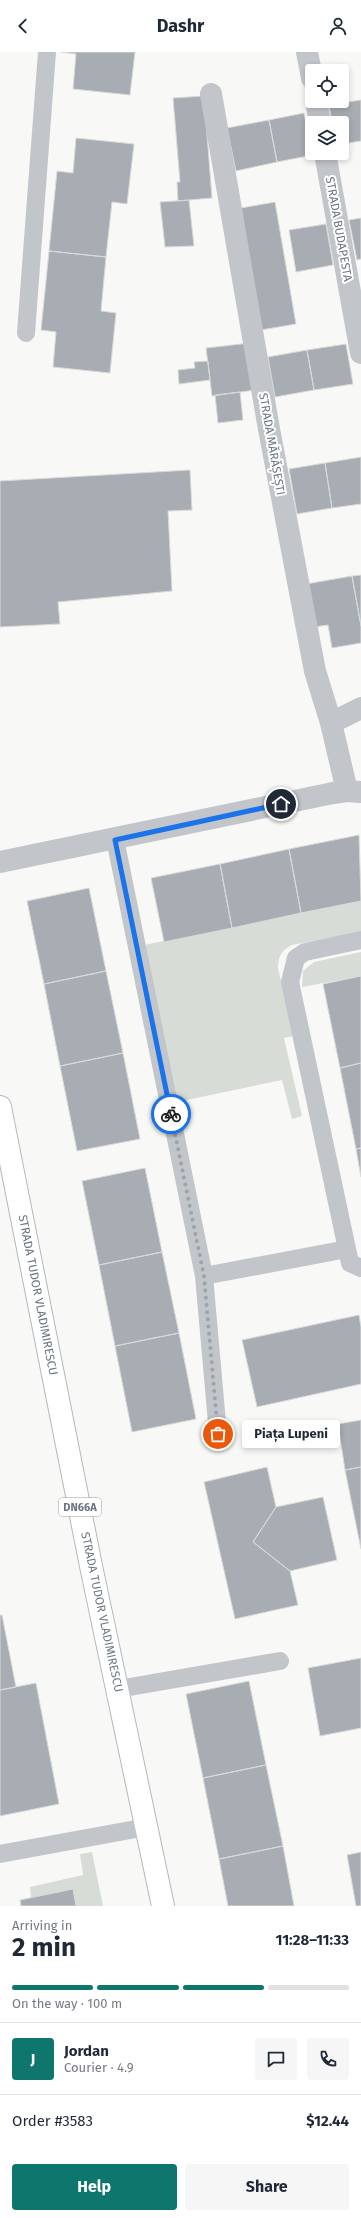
<!DOCTYPE html>
<html lang="en">
<head>
<meta charset="utf-8">
<style>
	:root { --surface:#fff; --page:#f6f6f7; --text:#1f2937; --muted:#747a83; --line:#e0e1e3; --accent:#0f766e }
	body { margin:0; font-family:"Fira Sans",sans-serif; background:var(--page); color:var(--text); height:100vh; display:flex; flex-direction:column; font-size:15px; white-space:nowrap }
	* { box-sizing:border-box; margin:0 }
	p { font-size:13px; color:var(--muted) }
	.icon { flex:none; width:22px; height:22px; fill:none; stroke:currentColor; stroke-width:2; stroke-linecap:round; stroke-linejoin:round }
	.map { position:relative; height:1854px; overflow:hidden }
	.sheet { display:flex; flex-direction:column; background:var(--surface); flex:1 }
	.sheet>* { flex:none }
	.controls { position:absolute; left:305px; top:12px; display:grid; gap:8px }
	.controls a { display:grid; place-items:center; width:44px; height:44px; border-radius:4px; background:var(--surface); box-shadow:0 2px 6px #0003; font-size:20px }
	.pin { position:absolute; display:grid; place-items:center; width:34px; height:34px; color:#fff; margin:-17px; border:2px solid #fff; border-radius:50%; box-shadow:0 1px 4px #0007 }
	.courier { position:absolute; display:grid; place-items:center; width:40px; height:40px; margin:-20px; border:3px solid #1a73e8; border-radius:50%; background:#fff; color:#222; box-shadow:0 1px 5px #0007 }
	.bubble { position:absolute; height:28px; border-radius:4px; background:var(--surface); box-shadow:0 2px 6px #0003; font-size:13px; font-weight:700; line-height:28px; text-align:center }
	.summary em { font-style:normal; font-weight:700 }
	.summary div { display:flex; flex-direction:column-reverse }
	.summary { display:flex; align-items:center; justify-content:space-between; height:68px; padding:0 12px }
	h1 { font-size:26px; font-weight:700; line-height:30px }
	.bar { display:grid; grid-template-columns:repeat(4,1fr); gap:6px 4px; align-content:center; height:48px; padding:0 12px }
	.bar i { height:5px; border-radius:3px; background:var(--line) }
	.bar .on { background:var(--accent) }
	.bar p { grid-column:span 4 }
	.line { display:flex; align-items:center; gap:10px; padding:0 12px; border-top:1px solid var(--line) }
	.line div { flex:1 }
	.round { display:grid; place-items:center; flex:none; width:42px; height:42px; border-radius:4px; background:var(--page) }
	.action { display:flex; gap:8px; margin-top:auto; padding:8px 12px }
	.action a { flex:1; height:46px; border-radius:4px; background:var(--accent); color:#fff; font-size:16px; font-weight:700; line-height:46px; text-align:center }
	.action a+a { background:var(--page); color:var(--text) }
	header { display:flex; justify-content:space-between; align-items:center; height:52px; padding:0 12px; background:var(--surface); font-size:18px; font-weight:700 }
	.map>svg:first-child { display:block }
	.green { fill:#d7ddd6 }
	.building { fill:#a8adb4; stroke:#dadad8 }
	.lines { fill:none; stroke-linecap:round; stroke-linejoin:round }
	.primary-casing { stroke:#b4b7bb; stroke-width:24 }
	.lane { stroke:#c2c5c9; stroke-width:18 }
	.street { stroke:#c2c5c9; stroke-width:22 }
	.primary { stroke:#fff; stroke-width:22 }
	.done { stroke:#9ca3ac; stroke-width:4; stroke-dasharray:0 7.2 }
	.route { stroke:#1a73e8; stroke-width:5 }
	.labels { text-anchor:middle; stroke-width:4; stroke-linejoin:round; paint-order:stroke }
	.shield { fill:#fff; stroke:#979ea9; stroke-width:1 }
	.shield-label { font-size:11px; font-weight:bold; fill:#6b7584 }
	.street-label { font-size:12px; fill:#6b7584; stroke:#fff }
</style>
</head>
<body>
<header><svg class="icon" aria-label="back" viewBox="0 0 24 24"><path d="M15 5l-7 7 7 7"/></svg>Dashr<svg class="icon" aria-label="person" viewBox="0 0 24 24"><circle cx="12" cy="8" r="4"/><path d="M4 21q1-7 8-7t8 7"/></svg></header>
<div class="map">
<svg width="361" height="1854" viewBox="0 0 361 1854">
	<rect width="100%" height="100%" fill="#f8f8f6"/>
	<!-- green -->
	<path class="green" d="M361,849V880L292,893C281,899 279,903 278,916L294,984L284,986L302,1064L292,1067L282,1028L177,1050L144,893Z
		M361,900V924L302,935L303,919L314,910Z
		M92,1800L103,1854H76L73,1837L31,1846L30,1835L83,1823L80,1802Z"/>
	<!-- building -->
	<path class="building" d="M61,0H135L130,43L73,37L76,2Z
		M204,44L212,146L178,149L177,130H180L173,46Z
		M361,48V89L342,92V71H332L329,53Z
		M304,61L313,103L277,110L269,68Z
		M269,68L277,110L236,119L227,76Z
		M76,86L134,92L127,152L112,150L106,205L49,199L57,119L73,121Z
		M189,148L194,194L165,195L160,150Z
		M275,150L296,272L261,278L241,156Z
		M361,166V207L357,208L349,168Z
		M326,172L333,213L296,220L289,178Z
		M49,199L106,205L101,259L116,261L110,321L53,315L56,280L41,278Z
		M250,291L255,338L212,344L206,296Z
		M346,292L353,332L314,338L307,298Z
		M307,298L314,338L275,345L268,305Z
		M208,309L210,328L179,332L178,318L195,316L194,310Z
		M240,340L243,368L218,371L215,343Z
		M361,405V452L332,456L325,411Z
		M325,411L332,456L297,462L289,417Z
		M190,418L192,458L168,459L172,539L58,550L60,572L0,575V429Z
		M361,523V574L352,524Z
		M352,524L361,574V591L332,596L328,573L314,575L306,532Z
		M359,783L361,849L301,861L289,797Z
		M289,797L301,861L232,876L220,812Z
		M220,812L232,876L164,890L151,826Z
		M89,836L106,919L44,932L27,849Z
		M106,919L123,1001L60,1014L44,932Z
		M361,924V1011L340,1016L323,932Z
		M123,1001L140,1087L77,1099L60,1014Z
		M361,1011V1096L356,1097L340,1016Z
		M361,1096V1125L356,1097Z
		M145,1116L162,1200L99,1213L82,1129Z
		M162,1200L179,1281L115,1294L99,1213Z
		M359,1263L361,1275V1332L257,1355L242,1288Z
		M179,1281L196,1367L132,1380L115,1294Z
		M361,1368V1415L345,1418L338,1372Z
		M267,1415L276,1455L253,1490L290,1519L298,1553L235,1567L204,1430Z
		M361,1415V1497L345,1418Z
		M323,1445L337,1508L290,1519L253,1490L276,1455Z
		M0,1563H2L16,1635L0,1638Z
		M361,1606V1676L320,1684L308,1616Z
		M249,1629L266,1713L203,1726L186,1642Z
		M36,1631L59,1752L0,1764V1638Z
		M266,1713L283,1794L219,1807L203,1726Z
		M283,1794L294,1854H228L219,1807Z
		M361,1800V1854H356L347,1803Z
		M73,1837L76,1854H21L20,1848Z"/>
	<g class="lines">
		<defs>
			<path id="primary" d="M0,1055L91,1514L163,1854"/>
		</defs>
		<!-- primary casing -->
		<use href="#primary" class="primary-casing"/>
		<!-- lane -->
		<path class="lane" d="M26,281L47,0
			M115,787L204,1224L218,1382
			M361,888L305,900L296,906L290,930L350,1211L361,1216
			M204,1224L347,1197
			M118,1637L280,1609
			M0,1802L147,1775"/>
		<!-- street -->
		<path class="street" d="M307,0L312,26
			M211,42L269,377L315,619L331,671L347,739
			M316,49L320,71
			M325,101L361,301
			M331,671L361,656
			M0,810L333,741L347,739L361,740"/>
		<!-- primary -->
		<use href="#primary" class="primary"/>
	</g>
	<g class="lines">
		<!-- done -->
		<path class="done" d="M171,1062L204,1224L218,1382"/>
		<!-- route -->
		<path class="route" d="M171,1062L115,788L281,752"/>
	</g>
	<g class="labels">
		<!-- shield labels -->
		<rect class="shield" x="59" y="1446" width="42" height="18" rx="3"/>
		<g class="shield-label">
			<text x="80" y="1459">DN66A</text>
		</g>
		<!-- street labels -->
		<g class="street-label">
			<text transform="translate(339 177) rotate(80)" y="4">STRADA BUDAPESTA</text>
			<text transform="translate(272 392) rotate(80)" y="4">STRADA MĂRĂȘEȘTI</text>
			<text transform="translate(38 1243) rotate(79)" y="4">STRADA TUDOR VLADIMIRESCU</text>
			<text transform="translate(102 1560) rotate(78)" y="4">STRADA TUDOR VLADIMIRESCU</text>
		</g>
	</g>
</svg>
<div class="controls">
<a><svg class="icon" aria-label="locate" viewBox="0 0 24 24"><circle cx="12" cy="12" r="6"/><path d="M12 2v4M12 18v4M2 12h4M18 12h4"/></svg></a>
<a><svg class="icon" aria-label="layers" viewBox="0 0 24 24"><path d="M12 4l9 5-9 5-9-5zM3 14l9 5 9-5"/></svg></a>
</div>
<div class="pin" style="left:218px;top:1382px;background:#ea580c"><svg class="icon" aria-label="bag" viewBox="0 0 24 24"><path d="M5 8h14l-1 12H6zM9 8a3 3 0 0 1 6 0"/></svg></div>
<div class="pin" style="left:281px;top:752px;background:#1f2937"><svg class="icon" aria-label="home" viewBox="0 0 24 24"><path d="M3 11l9-7 9 7M6 9v11h12V9"/></svg></div>
<div class="courier" style="left:171px;top:1062px"><svg class="icon" aria-label="bike" viewBox="0 0 24 24"><circle cx="6" cy="16" r="4"/><circle cx="18" cy="16" r="4"/><path d="M6 16l4-8h5l3 8M10 8l3 8H6M13 5h3"/></svg></div>
<div class="bubble" style="left:242px;top:1368px;width:98px">Piața Lupeni</div>
</div>
<section class="sheet">
<div class="summary"><div><h1>2 min</h1><p>Arriving in</p></div><em>11:28–11:33</em></div>
<div class="bar"><i class="on"></i><i class="on"></i><i class="on"></i><i></i><p>On the way · 100 m</p></div>
<div class="line" style="height:72px"><b class="round" style="background:var(--accent);color:#fff">J</b><div><b>Jordan</b><p>Courier · 4.9</p></div><a class="round"><svg class="icon" aria-label="chat" viewBox="0 0 24 24"><path d="M4 5h16v11H9l-5 4z"/></svg></a><a class="round"><svg class="icon" aria-label="phone" viewBox="0 0 24 24"><path d="M5 4h4l2 5-3 2q2 4 5 5l2-3 5 2v4C11 20 4 13 5 4z"/></svg></a></div>
<div class="line" style="height:52px"><div>Order #3583</div><b>$12.44</b></div>
<div class="action"><a>Help</a><a>Share</a></div>
</section>
</body>
</html>
